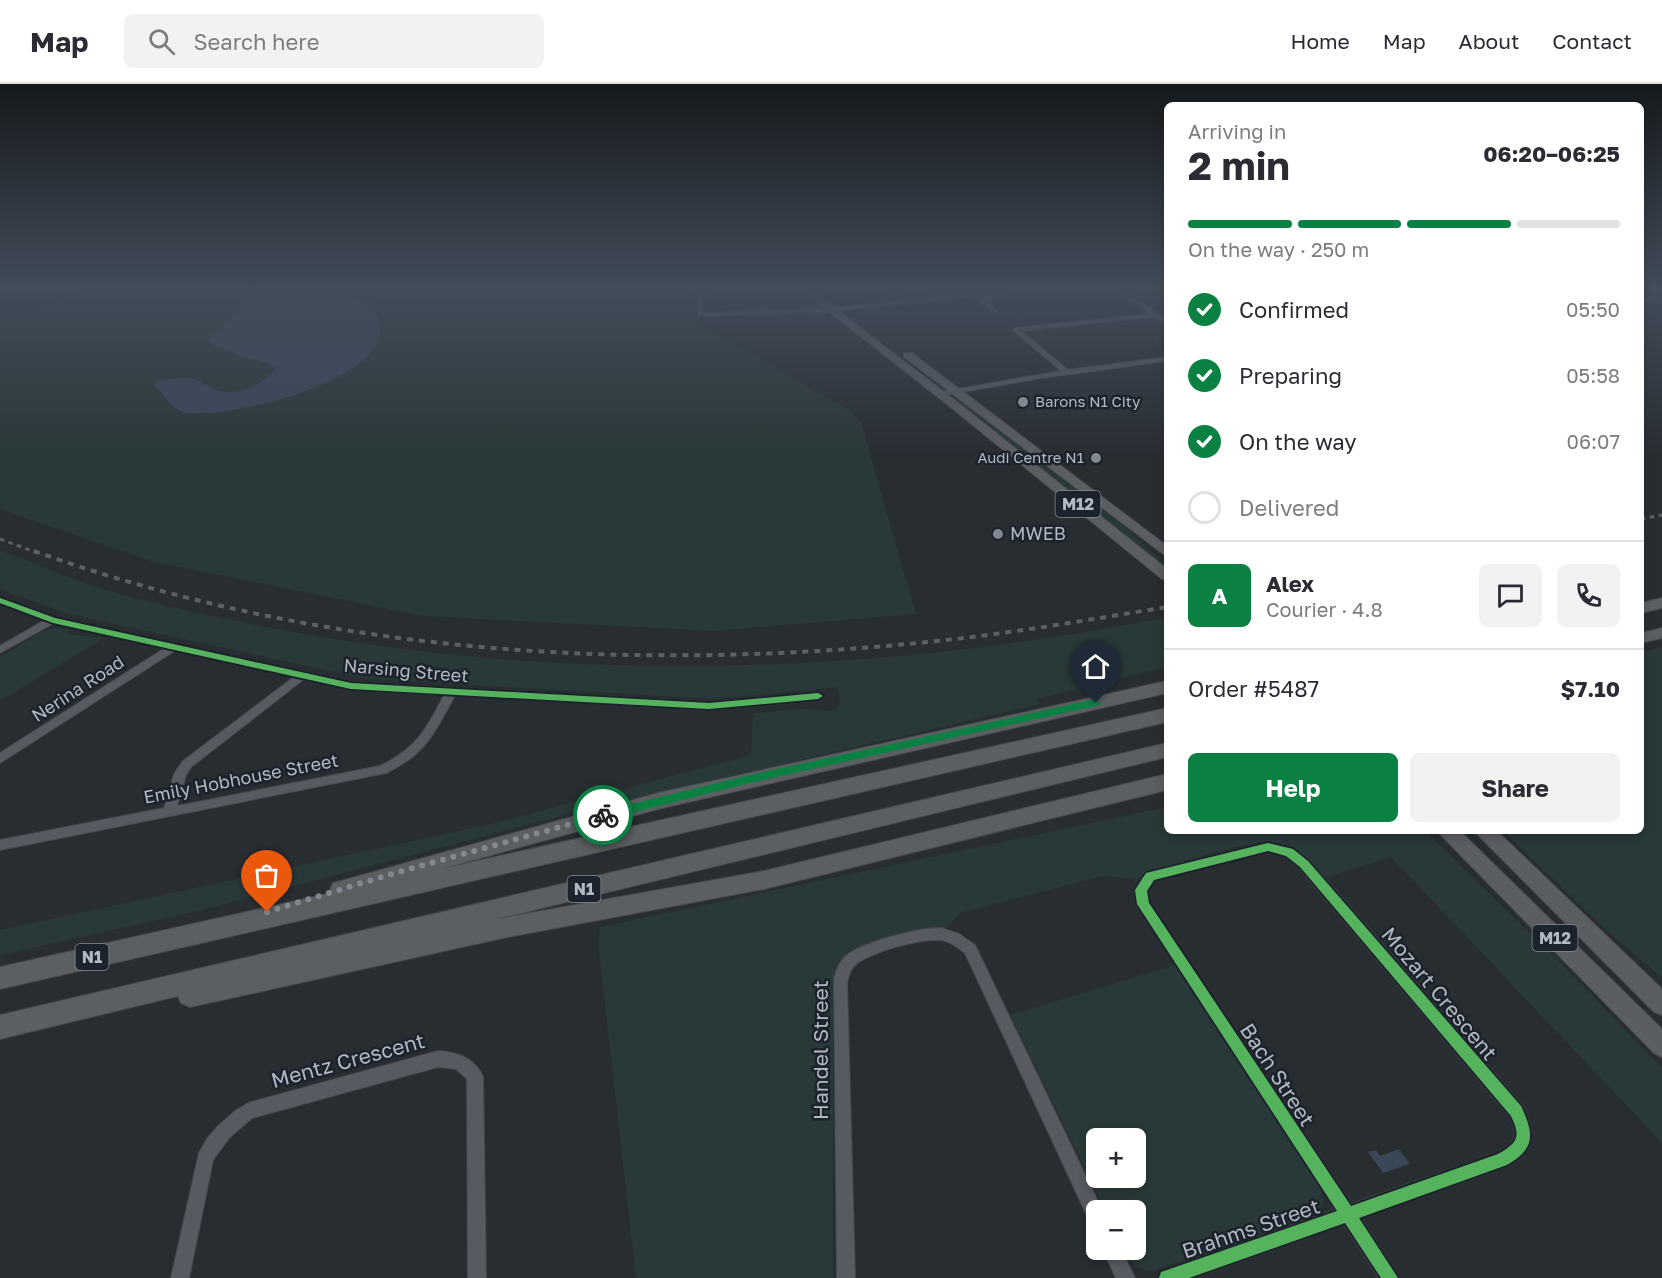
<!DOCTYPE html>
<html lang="en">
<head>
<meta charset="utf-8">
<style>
	:root { --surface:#fff; --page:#f2f2f3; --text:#2b2b33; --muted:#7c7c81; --line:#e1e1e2; --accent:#0b8043 }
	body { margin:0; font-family:"Golos Text",sans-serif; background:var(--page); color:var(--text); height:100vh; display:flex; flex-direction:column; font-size:22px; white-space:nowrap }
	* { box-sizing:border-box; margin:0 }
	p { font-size:20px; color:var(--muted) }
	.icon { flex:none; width:33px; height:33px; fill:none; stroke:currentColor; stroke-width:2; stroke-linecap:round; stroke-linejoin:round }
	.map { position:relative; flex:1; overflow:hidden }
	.sheet { position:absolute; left:1164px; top:18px; width:480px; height:732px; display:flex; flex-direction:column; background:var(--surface); border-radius:9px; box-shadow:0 3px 9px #0003 }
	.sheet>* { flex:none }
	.buttons { position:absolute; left:1086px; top:1044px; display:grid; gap:12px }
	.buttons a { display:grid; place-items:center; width:60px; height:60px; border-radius:9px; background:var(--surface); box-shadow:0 3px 9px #0003; font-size:30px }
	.pin { position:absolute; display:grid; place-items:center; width:51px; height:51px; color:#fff; margin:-62px -26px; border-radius:50% 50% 50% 0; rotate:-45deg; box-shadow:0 0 6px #0007 }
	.pin .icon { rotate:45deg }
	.courier { position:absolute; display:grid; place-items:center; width:60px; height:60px; margin:-30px; border:4px solid #0b8043; border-radius:50%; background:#fff; color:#222; box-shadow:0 2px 8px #0007 }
	.overview em { font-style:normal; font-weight:700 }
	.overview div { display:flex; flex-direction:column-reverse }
	.overview { display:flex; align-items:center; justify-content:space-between; height:102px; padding:0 24px }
	h1 { font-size:39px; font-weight:700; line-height:45px }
	.bar { display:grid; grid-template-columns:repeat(4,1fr); gap:9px 6px; align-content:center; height:72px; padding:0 24px }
	.bar i { height:8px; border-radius:4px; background:var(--line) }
	.bar .selected { background:var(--accent) }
	.bar p { grid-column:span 4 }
	.line { display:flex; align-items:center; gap:15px; padding:0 24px; border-top:2px solid var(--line) }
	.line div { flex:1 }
	.round { display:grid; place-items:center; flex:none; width:63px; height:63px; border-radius:9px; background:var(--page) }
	ol { padding:0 24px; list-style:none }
	li { display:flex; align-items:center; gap:18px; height:66px }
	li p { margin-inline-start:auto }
	li .icon { padding:6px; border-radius:50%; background:var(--accent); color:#fff; stroke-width:4 }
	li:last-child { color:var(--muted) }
	li i { width:33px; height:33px; border:3px solid var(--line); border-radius:50% }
	.button { display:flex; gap:12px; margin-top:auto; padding:12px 24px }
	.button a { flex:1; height:69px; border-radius:9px; background:var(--accent); color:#fff; font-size:24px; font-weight:700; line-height:69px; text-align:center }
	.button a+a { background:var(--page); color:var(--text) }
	header { display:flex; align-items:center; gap:36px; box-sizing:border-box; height:84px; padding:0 30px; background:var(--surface); border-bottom:2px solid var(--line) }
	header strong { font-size:28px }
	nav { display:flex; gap:33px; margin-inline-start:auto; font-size:21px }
	.search { width:420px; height:54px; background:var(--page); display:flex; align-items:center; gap:15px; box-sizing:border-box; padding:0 21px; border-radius:9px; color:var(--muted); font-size:22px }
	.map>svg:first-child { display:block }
	.green { fill:#293838; fill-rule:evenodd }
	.water { fill:#3a4759 }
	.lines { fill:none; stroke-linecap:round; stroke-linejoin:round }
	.stream { stroke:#3a4759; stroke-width:2 }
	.minor-casing { stroke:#46494d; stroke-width:2 }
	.secondary-casing { stroke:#46494d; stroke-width:1 }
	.primary-casing { stroke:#46494f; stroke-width:2 }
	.motorway-casing { stroke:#45494e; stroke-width:2 }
	.minor { fill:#575b61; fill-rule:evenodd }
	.secondary { fill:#5c5f64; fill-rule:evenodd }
	.primary { fill:#5a5d62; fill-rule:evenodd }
	.motorway { fill:#5c5f61; fill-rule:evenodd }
	.rail-far1 { stroke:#5c5f64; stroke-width:3; stroke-dasharray:4.5 4.5; stroke-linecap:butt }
	.rail { stroke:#5c5f64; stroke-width:4; stroke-dasharray:6 6; stroke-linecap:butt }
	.cycleway-casing { stroke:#1d232c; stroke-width:4 }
	.cycleway { fill:#56b35d; fill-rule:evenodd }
	.route { fill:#0b8043 }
	.done { stroke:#828890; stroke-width:6; stroke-dasharray:0 10.8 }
	.poi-dot { fill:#828890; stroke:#1d232c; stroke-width:2 }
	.labels { text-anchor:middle; stroke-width:5; stroke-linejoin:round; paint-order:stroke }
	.far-poi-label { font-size:15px; fill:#b2b9c3; stroke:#1d232c; text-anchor:start }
	.shield { fill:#1d232c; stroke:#858c96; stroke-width:1.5 }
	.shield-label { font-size:16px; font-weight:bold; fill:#b2b9c3 }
	.poi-label { font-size:18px; fill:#b2b9c3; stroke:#1d232c; text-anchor:start }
	.street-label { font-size:18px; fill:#b2b9c3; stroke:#1d232c }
	.near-street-label { font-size:21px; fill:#b2b9c3; stroke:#1d232c }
</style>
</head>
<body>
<header>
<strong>Map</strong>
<div class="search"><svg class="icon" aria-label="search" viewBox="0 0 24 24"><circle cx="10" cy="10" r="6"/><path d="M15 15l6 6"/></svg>Search here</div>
<nav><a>Home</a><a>Map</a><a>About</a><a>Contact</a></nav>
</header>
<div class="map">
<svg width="1662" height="1194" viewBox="0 0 1662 1194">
	<rect width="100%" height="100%" fill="#282d32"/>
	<!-- green -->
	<path class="green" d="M96,205H687L694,211L695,238L849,326L861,338L916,530L714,547L423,532L154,478L0,425V234Z
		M963,318L1124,442L1167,482V486L961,319Z
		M0,466C35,479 70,495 106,506C153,520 203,530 251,540C551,601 867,593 1167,533V583L1036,615L1041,620L588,725L202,826L0,871V846L491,740L751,671L753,629C770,628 786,626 802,625C820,624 847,637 838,603L715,615L365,595L65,529L0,505Z
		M57,543L70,546L68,550L104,554L0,617V573L45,546Z
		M1662,563V894L1605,845L1503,747H1641V568Z
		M1167,723V747H1425L1556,874L1662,984V1059L1391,773L1324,794C1311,779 1300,766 1280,760C1253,752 1176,781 1145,789L1137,795L1103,792L960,829L947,844C925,846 862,858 847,872C837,880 835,889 833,901V1194H636L598,860L600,843Z
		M1175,881L1319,1102L1324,1118L1318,1129L1153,1187C1138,1187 1130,1179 1124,1166H1136V1126H1105L1010,931ZM1096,1054H1136V1094H1096Z"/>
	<!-- water -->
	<path class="water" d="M247,205H283L270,218L289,211L293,205H344L346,212C369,219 375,217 380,242C389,297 224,337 184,328C169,324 166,310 154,301L157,297C167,296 179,293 190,294C202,296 206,302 216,306C233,313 267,301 275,284L268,279L242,273L206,257L240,226Z
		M1399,1065L1410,1080L1383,1089L1368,1068L1376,1066L1380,1072Z"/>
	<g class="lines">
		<!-- stream -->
		<path class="stream" d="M0,208L8,205"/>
		<defs>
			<path id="minor" d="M710,205H717L703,214V229L830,224L833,226L830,228L698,232L697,213Z
				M883,205L894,207L930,205L893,211Z
				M1115,205H1121L1167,236V241L1154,233L1021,247L1068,286L1167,273V277L1042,294L940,312L937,310L940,308L1061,287L1013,246L1016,244L1150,230Z
				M1662,213V217L1641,218V214Z
				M0,513L56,534L351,598L709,618L818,608L823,612L818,616L709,626L455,611C435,649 426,670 386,689L0,766V756L164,724L174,690L183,677L294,593L176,566L0,679V669L165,564L54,539L0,569V562L45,536L0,519ZM304,595L351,606L444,611C426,646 417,664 380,682L177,722L186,691L191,683Z
				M1268,758L1293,764L1309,776L1522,1021C1535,1049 1537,1065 1508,1082L1361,1134L1399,1194H1379L1344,1140L1193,1194H1158L1161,1188L1167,1185L1335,1126L1136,820L1134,806L1145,788ZM1268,768L1285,772L1299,784L1510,1033C1519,1052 1516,1059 1498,1069L1351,1120L1149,819L1148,807L1154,796Z
				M941,844L959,850L975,861L1102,1126H1096V1140L1090,1138L965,869C959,865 953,859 945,857C926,852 870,868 855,881C850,886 849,892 847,898L855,1194H837L834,895C836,888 838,880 844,874C857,859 921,843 941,844Z
				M438,967C457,968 475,974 483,993L486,1194H468L467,995L456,985L438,983L252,1034L229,1054L213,1076L189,1194H171L199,1069L207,1055L217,1043L235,1027L248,1019Z
				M1103,1166H1121L1135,1194H1116Z"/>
			<path id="secondary" d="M995,205H1024L1000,210L987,217L998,227L994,229L978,216L987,211L830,228L826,226L830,224Z"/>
			<path id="primary" d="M800,205H810L956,317L1167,485V496L1162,495L948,321Z
				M904,269H912L1167,462V473L904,273Z
				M1437,747H1460L1662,945V973L1654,969Z
				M1474,747H1497L1662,905V931L1654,928Z"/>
			<path id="motorway" d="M1662,514V524L1641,529V519Z
				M1662,544V554L1641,559V549Z
				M1167,597V609L658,725L441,785L1167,624V638L0,905V883L331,809L330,806L333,799L341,797L658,709Z
				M1167,659V673L497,835L764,787L1167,690V706L764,805L503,854L190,923L181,919L178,912L0,955V931Z"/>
		</defs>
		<!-- minor casing -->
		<use href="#minor" class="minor-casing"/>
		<!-- secondary casing -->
		<use href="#secondary" class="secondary-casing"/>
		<!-- primary casing -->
		<use href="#primary" class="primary-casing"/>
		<!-- motorway casing -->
		<use href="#motorway" class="motorway-casing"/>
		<!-- minor -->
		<use href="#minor" class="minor"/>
		<!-- secondary -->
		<use href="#secondary" class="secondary"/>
		<!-- primary -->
		<use href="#primary" class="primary"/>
		<!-- motorway -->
		<use href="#motorway" class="motorway"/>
		<!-- rail-far1 -->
		<path class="rail-far1" d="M1641,435L1662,431
			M0,455L38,469"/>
		<!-- rail -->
		<path class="rail" d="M34,467C318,569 628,589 927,558C1008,550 1087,536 1167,523"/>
		<defs>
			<path id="cycleway" d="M0,514L55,534L351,599L709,619L818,609L823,612L818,615L709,625L351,605L53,539L0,519Z
				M1268,759L1293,765L1308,777L1521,1022C1534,1050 1536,1064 1507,1081L1359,1134L1398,1194H1381L1345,1139L1189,1194H1159L1161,1188L1167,1186L1337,1127L1137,820L1135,806L1146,789ZM1268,767L1286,772L1300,783L1511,1032C1521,1052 1518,1059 1498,1070L1351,1122L1149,819L1147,807L1154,796Z"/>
		</defs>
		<!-- cycleway casing -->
		<use href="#cycleway" class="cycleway-casing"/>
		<!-- cycleway -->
		<use href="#cycleway" class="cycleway"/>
	</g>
	<!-- sky -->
	<linearGradient id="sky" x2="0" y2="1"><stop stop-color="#16191c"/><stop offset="0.55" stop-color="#424c5a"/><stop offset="1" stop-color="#424c5a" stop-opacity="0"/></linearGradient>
	<rect width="1662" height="373" fill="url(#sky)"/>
	<!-- route -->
	<path class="route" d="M1096,615L1101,619L1100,621L750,699L603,736L597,731L603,727L750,691Z"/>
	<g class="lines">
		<!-- done -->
		<path class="done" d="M267,828L388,791L603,731"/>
	</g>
	<!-- markers -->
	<g class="poi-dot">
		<circle cx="1023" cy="318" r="6"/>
		<circle cx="1096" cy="374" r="6"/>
		<circle cx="998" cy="450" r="6"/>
	</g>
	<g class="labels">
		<!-- far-poi labels -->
		<g class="far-poi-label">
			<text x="1035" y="323">Barons N1 City</text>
			<text x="1084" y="379" text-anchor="end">Audi Centre N1</text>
		</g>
		<!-- shield labels -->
		<g class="shield">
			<rect x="1055.5" y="407" width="45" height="26" rx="4.5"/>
			<rect x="567.5" y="792" width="33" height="26" rx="4.5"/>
			<rect x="1532.5" y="841" width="45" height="26" rx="4.5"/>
			<rect x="75.5" y="860" width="33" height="26" rx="4.5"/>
		</g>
		<g class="shield-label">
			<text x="1078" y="426">M12</text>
			<text x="584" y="811">N1</text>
			<text x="1555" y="860">M12</text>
			<text x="92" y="879">N1</text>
		</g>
		<!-- poi labels -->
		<g class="poi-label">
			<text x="1010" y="456">MWEB</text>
		</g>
		<!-- street labels -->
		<g class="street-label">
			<text transform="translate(406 587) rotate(5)" y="6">Narsing Street</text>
			<text transform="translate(78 605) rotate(-33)" y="6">Nerina Road</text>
			<text transform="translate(241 695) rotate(-11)" y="6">Emily Hobhouse Street</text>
		</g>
		<!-- near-street labels -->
		<g class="near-street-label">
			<text transform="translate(1439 910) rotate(50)" y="7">Mozart Crescent</text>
			<text transform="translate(821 966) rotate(-90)" y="7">Handel Street</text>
			<text transform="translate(348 977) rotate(-15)" y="7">Mentz Crescent</text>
			<text transform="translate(1277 991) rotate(57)" y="7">Bach Street</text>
			<text transform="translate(1251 1145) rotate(-19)" y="7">Brahms Street</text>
		</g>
	</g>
</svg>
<div class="buttons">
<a>+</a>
<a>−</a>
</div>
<div class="pin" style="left:267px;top:828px;background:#ea580c"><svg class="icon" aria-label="bag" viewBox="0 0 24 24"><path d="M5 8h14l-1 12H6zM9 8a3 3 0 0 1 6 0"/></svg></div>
<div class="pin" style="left:1096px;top:619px;background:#1f2937"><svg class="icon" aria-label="home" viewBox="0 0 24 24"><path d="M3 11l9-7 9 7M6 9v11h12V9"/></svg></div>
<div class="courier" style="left:603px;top:731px"><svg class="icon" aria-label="bike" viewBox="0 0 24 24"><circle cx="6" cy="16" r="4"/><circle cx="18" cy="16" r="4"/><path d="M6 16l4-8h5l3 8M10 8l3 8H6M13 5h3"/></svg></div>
<section class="sheet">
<div class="overview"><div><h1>2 min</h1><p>Arriving in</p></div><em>06:20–06:25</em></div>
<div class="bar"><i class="selected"></i><i class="selected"></i><i class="selected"></i><i></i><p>On the way · 250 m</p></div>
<ol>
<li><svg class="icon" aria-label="check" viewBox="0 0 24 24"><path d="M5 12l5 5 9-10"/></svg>Confirmed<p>05:50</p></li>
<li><svg class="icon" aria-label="check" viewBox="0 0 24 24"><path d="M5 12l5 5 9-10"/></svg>Preparing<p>05:58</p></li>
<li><svg class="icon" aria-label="check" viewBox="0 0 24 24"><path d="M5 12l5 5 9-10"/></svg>On the way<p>06:07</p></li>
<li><i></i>Delivered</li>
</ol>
<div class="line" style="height:108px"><b class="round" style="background:var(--accent);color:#fff">A</b><div><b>Alex</b><p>Courier · 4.8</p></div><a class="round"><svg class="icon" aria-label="chat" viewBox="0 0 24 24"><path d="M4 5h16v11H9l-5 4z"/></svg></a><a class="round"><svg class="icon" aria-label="phone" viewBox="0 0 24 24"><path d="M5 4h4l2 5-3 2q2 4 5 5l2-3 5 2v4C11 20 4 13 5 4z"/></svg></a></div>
<div class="line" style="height:78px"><div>Order #5487</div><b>$7.10</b></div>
<div class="button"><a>Help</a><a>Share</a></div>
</section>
</div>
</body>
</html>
